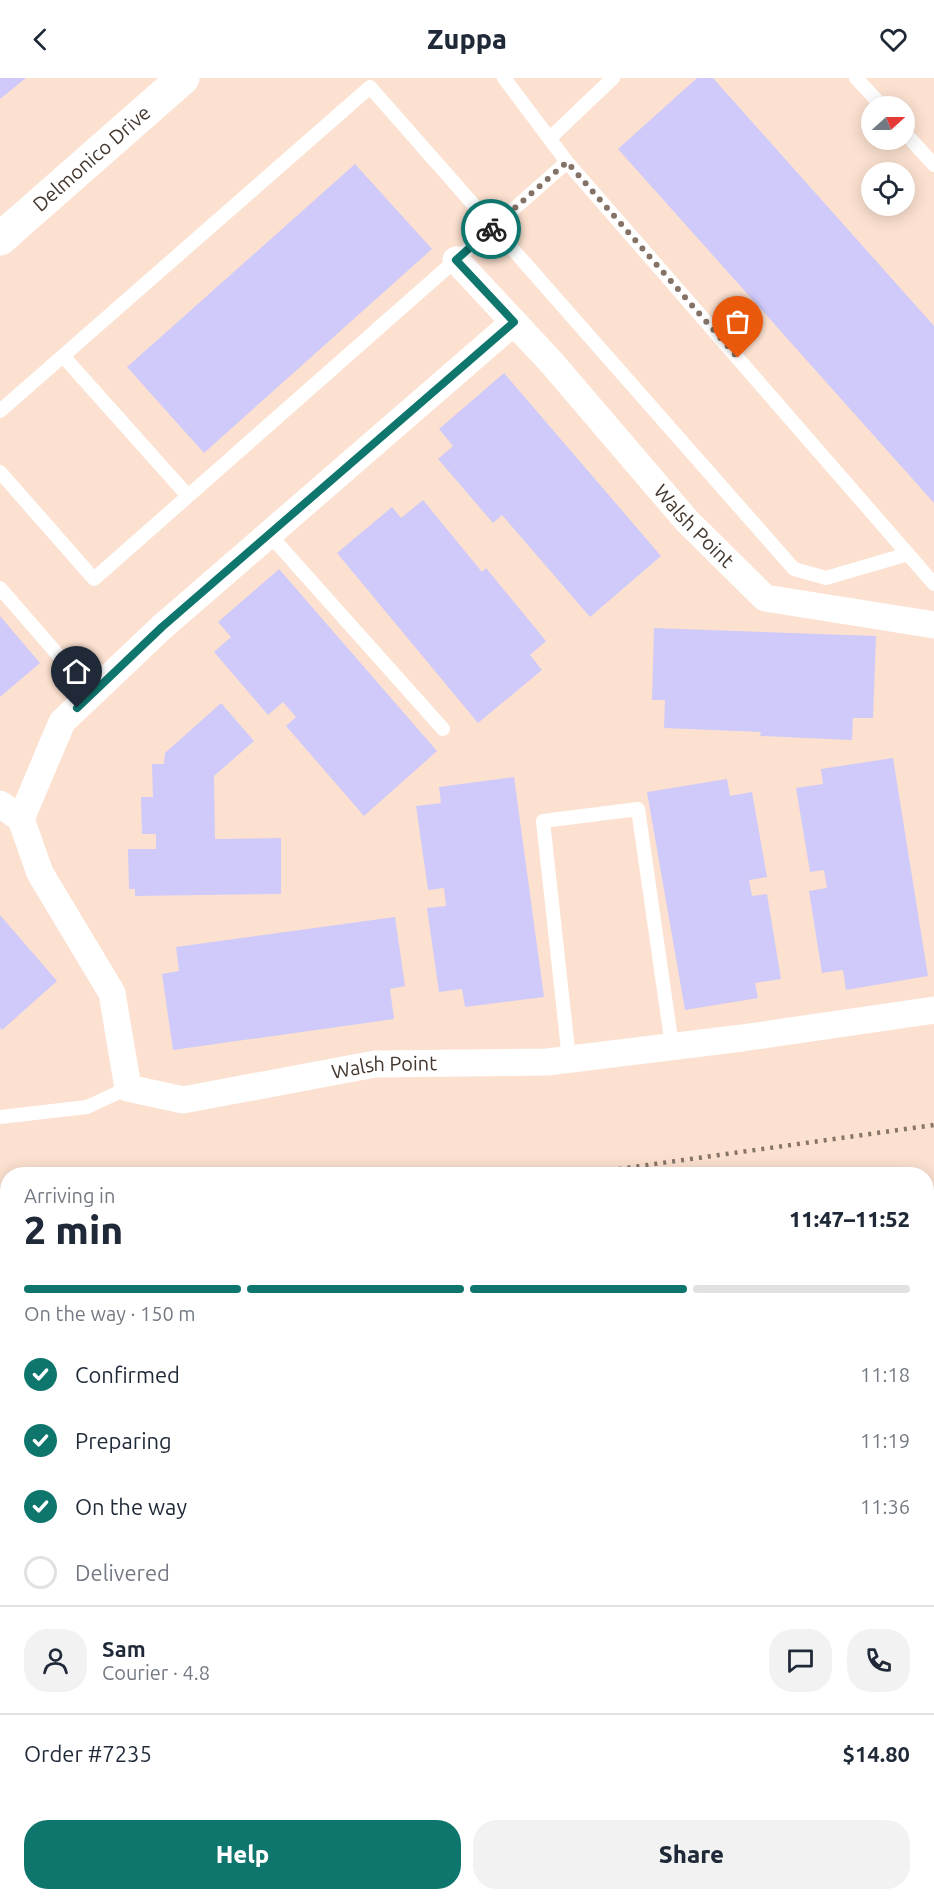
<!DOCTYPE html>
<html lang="en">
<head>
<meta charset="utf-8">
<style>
	:root { --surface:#fff; --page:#f2f2f3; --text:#1f2937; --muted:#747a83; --line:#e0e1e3; --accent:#0f766e }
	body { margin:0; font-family:Ubuntu,sans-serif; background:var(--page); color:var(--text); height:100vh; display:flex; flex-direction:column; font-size:22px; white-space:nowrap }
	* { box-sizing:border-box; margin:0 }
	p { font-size:20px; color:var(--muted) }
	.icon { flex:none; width:33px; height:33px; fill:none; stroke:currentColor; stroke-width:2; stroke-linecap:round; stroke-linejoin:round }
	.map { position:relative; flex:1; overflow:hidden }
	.details { position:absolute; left:0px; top:1089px; width:934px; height:734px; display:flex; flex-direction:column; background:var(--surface); border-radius:24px 24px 0 0; box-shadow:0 3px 15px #0003 }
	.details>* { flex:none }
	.needle { width:39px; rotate:69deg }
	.buttons { position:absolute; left:861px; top:18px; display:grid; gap:12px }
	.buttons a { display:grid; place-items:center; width:54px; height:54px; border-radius:50%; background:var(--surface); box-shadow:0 3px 15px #0003; font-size:30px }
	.pin { position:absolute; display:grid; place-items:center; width:51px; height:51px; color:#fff; margin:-62px -26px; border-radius:50% 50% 50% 0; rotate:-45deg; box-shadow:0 0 6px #0007 }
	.pin .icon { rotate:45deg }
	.courier { position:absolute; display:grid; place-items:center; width:60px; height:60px; margin:-30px; border:4px solid #0f766e; border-radius:50%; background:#fff; color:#222; box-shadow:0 2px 8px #0007 }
	.head em { font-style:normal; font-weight:800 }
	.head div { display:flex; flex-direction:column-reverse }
	.head { display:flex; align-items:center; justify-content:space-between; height:102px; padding:0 24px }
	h1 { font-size:39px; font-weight:800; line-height:45px }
	.bar { display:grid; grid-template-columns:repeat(4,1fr); gap:9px 6px; align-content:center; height:72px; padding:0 24px }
	.bar i { height:8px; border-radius:4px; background:var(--line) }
	.bar .current { background:var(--accent) }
	.bar p { grid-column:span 4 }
	.line { display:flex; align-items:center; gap:15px; padding:0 24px; border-top:2px solid var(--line) }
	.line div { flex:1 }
	.round { display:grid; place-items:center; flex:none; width:63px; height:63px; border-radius:24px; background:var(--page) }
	ol { padding:0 24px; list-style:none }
	li { display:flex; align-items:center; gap:18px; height:66px }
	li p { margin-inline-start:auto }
	li .icon { padding:6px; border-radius:50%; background:var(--accent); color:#fff; stroke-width:4 }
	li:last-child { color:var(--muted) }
	li i { width:33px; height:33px; border:3px solid var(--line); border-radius:50% }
	.action { display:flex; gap:12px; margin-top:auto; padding:12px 24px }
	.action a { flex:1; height:69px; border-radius:24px; background:var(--accent); color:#fff; font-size:24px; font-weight:800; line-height:69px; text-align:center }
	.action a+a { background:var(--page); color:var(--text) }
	header { display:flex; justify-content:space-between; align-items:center; height:78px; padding:0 24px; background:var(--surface); font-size:27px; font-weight:800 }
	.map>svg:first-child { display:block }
	.building { fill:#cfcaf9 }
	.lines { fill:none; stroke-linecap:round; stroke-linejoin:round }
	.service { stroke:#fff; stroke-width:14 }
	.minor { stroke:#fff; stroke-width:27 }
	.tertiary { stroke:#fff; stroke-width:33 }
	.rail { stroke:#867468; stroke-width:4.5; stroke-dasharray:3 6; stroke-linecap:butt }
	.done { stroke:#847267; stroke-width:6; stroke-dasharray:0 10.8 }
	.route { stroke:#0f766e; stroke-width:8 }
	.labels { text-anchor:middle; stroke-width:4.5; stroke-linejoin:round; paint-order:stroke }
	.street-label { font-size:20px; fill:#44372e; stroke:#fff1e9 }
</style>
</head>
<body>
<header><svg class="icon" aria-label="back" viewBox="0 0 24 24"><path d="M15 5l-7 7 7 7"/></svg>Zuppa<svg class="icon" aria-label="heart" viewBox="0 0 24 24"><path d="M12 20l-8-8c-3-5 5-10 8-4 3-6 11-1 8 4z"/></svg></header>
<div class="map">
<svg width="934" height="1822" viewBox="0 0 934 1822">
	<rect width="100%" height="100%" fill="#fce1d0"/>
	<!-- building -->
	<path class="building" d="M0,0H26L0,21Z
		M697,0H713L934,248V425L618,71Z
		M355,86L432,171L204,375L127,289Z
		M504,295L661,478L590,539L502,437L493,445L438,381L453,368L439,351Z
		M423,422L482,494L486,490L546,563L530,577L542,592L478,645L337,475L392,429L401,440Z
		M279,491L437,673L364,738L286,648L296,639L283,624L268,637L214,574L231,559L218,544Z
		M0,538L40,585L0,619Z
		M654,550L876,558L873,640H853L852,662L760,658L761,654L664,650L665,622H652Z
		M221,625L254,663L214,698L215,761L281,760V816L135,818V811H129L128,771H156V756H142L141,719H153L152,686H164L165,675Z
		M893,680L928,898L846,912L843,892L822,895L809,813L827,810L824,792L810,794L796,710L823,706L821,691Z
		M514,699L544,919L465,929L462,911L439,914L427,830L446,828L444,810L428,812L416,728L441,725L439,709Z
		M727,701L730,718L752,714L767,799L749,802L752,818L767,816L781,901L755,905L758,920L685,932L647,714Z
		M0,837L57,903L2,952L0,950Z
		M395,839L405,908L390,911L394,941L173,972L162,896L179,893L176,869Z
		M928,1303L934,1344V1822H481L480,1815H927Z"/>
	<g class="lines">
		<!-- service -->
		<path class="service" d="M504,0L567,84L934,506
			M856,0L882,28
			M904,54L934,87
			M550,60L613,0
			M63,278L188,418
			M0,333L370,9L794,491L826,500L908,476
			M0,394L94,501L567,84
			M269,456L443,651
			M0,510L92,616
			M569,981L543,743L638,731L672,968
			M0,1039L87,1029L128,1010
			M355,1815L356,1822"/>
		<!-- minor -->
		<g class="minor">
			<path id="s1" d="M456,182L551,284L687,443L765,520L934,547"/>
			<path id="s2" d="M0,726L21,741L40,795L112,915L128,1010L183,1022L375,986L547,984L742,960L934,932"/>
			<path d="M21,741L62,644L162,549L514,244"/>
		</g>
		<!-- tertiary -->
		<g class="tertiary">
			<path id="s3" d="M0,161L183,0"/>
			<path d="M927,1165L934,1164"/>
			<path d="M0,1292L8,1291"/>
		</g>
		<!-- rail -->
		<path class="rail" d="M583,1096L934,1047
			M0,1176L8,1175"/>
	</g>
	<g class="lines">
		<!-- done -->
		<path class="done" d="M491,151L567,84L738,280"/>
		<!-- route -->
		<path class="route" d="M77,630L162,549L514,244L456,182L491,151"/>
	</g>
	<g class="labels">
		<!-- street labels -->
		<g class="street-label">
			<text dy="7" stroke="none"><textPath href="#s3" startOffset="122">Delmonico Drive</textPath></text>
			<text dy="7" stroke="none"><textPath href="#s1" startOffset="357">Walsh Point</textPath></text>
			<text dy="7" stroke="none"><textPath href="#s2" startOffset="580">Walsh Point</textPath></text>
		</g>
	</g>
</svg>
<div class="buttons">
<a><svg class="needle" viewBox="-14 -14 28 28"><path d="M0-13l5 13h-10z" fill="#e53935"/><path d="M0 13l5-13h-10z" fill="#747a83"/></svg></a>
<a><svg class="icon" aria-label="locate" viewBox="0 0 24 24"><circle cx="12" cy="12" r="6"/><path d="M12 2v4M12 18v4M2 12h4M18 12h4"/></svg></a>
</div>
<div class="pin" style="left:738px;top:280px;background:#ea580c"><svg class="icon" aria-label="bag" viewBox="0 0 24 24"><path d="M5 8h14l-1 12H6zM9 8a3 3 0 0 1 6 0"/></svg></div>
<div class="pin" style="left:77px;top:630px;background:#1f2937"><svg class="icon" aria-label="home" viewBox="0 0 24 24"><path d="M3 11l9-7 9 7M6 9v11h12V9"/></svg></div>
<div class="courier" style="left:491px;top:151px"><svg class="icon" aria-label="bike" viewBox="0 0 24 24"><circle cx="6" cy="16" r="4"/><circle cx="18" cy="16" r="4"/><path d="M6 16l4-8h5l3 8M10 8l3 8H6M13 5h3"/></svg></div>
<section class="details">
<div class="head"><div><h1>2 min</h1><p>Arriving in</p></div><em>11:47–11:52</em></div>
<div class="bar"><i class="current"></i><i class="current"></i><i class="current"></i><i></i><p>On the way · 150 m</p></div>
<ol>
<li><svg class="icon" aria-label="check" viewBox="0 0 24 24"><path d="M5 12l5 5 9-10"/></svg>Confirmed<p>11:18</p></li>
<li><svg class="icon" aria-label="check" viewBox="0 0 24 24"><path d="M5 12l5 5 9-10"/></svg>Preparing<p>11:19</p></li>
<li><svg class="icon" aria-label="check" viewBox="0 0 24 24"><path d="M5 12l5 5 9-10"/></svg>On the way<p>11:36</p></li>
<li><i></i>Delivered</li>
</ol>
<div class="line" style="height:108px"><a class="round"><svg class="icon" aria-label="person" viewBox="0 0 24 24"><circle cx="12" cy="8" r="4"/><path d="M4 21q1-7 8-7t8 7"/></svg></a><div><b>Sam</b><p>Courier · 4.8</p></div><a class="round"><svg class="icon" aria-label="chat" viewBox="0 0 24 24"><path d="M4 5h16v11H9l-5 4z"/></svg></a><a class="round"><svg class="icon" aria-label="phone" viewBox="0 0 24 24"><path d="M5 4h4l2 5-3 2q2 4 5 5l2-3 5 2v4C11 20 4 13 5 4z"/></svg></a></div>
<div class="line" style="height:78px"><div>Order #7235</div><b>$14.80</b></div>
<div class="action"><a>Help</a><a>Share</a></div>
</section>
</div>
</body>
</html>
